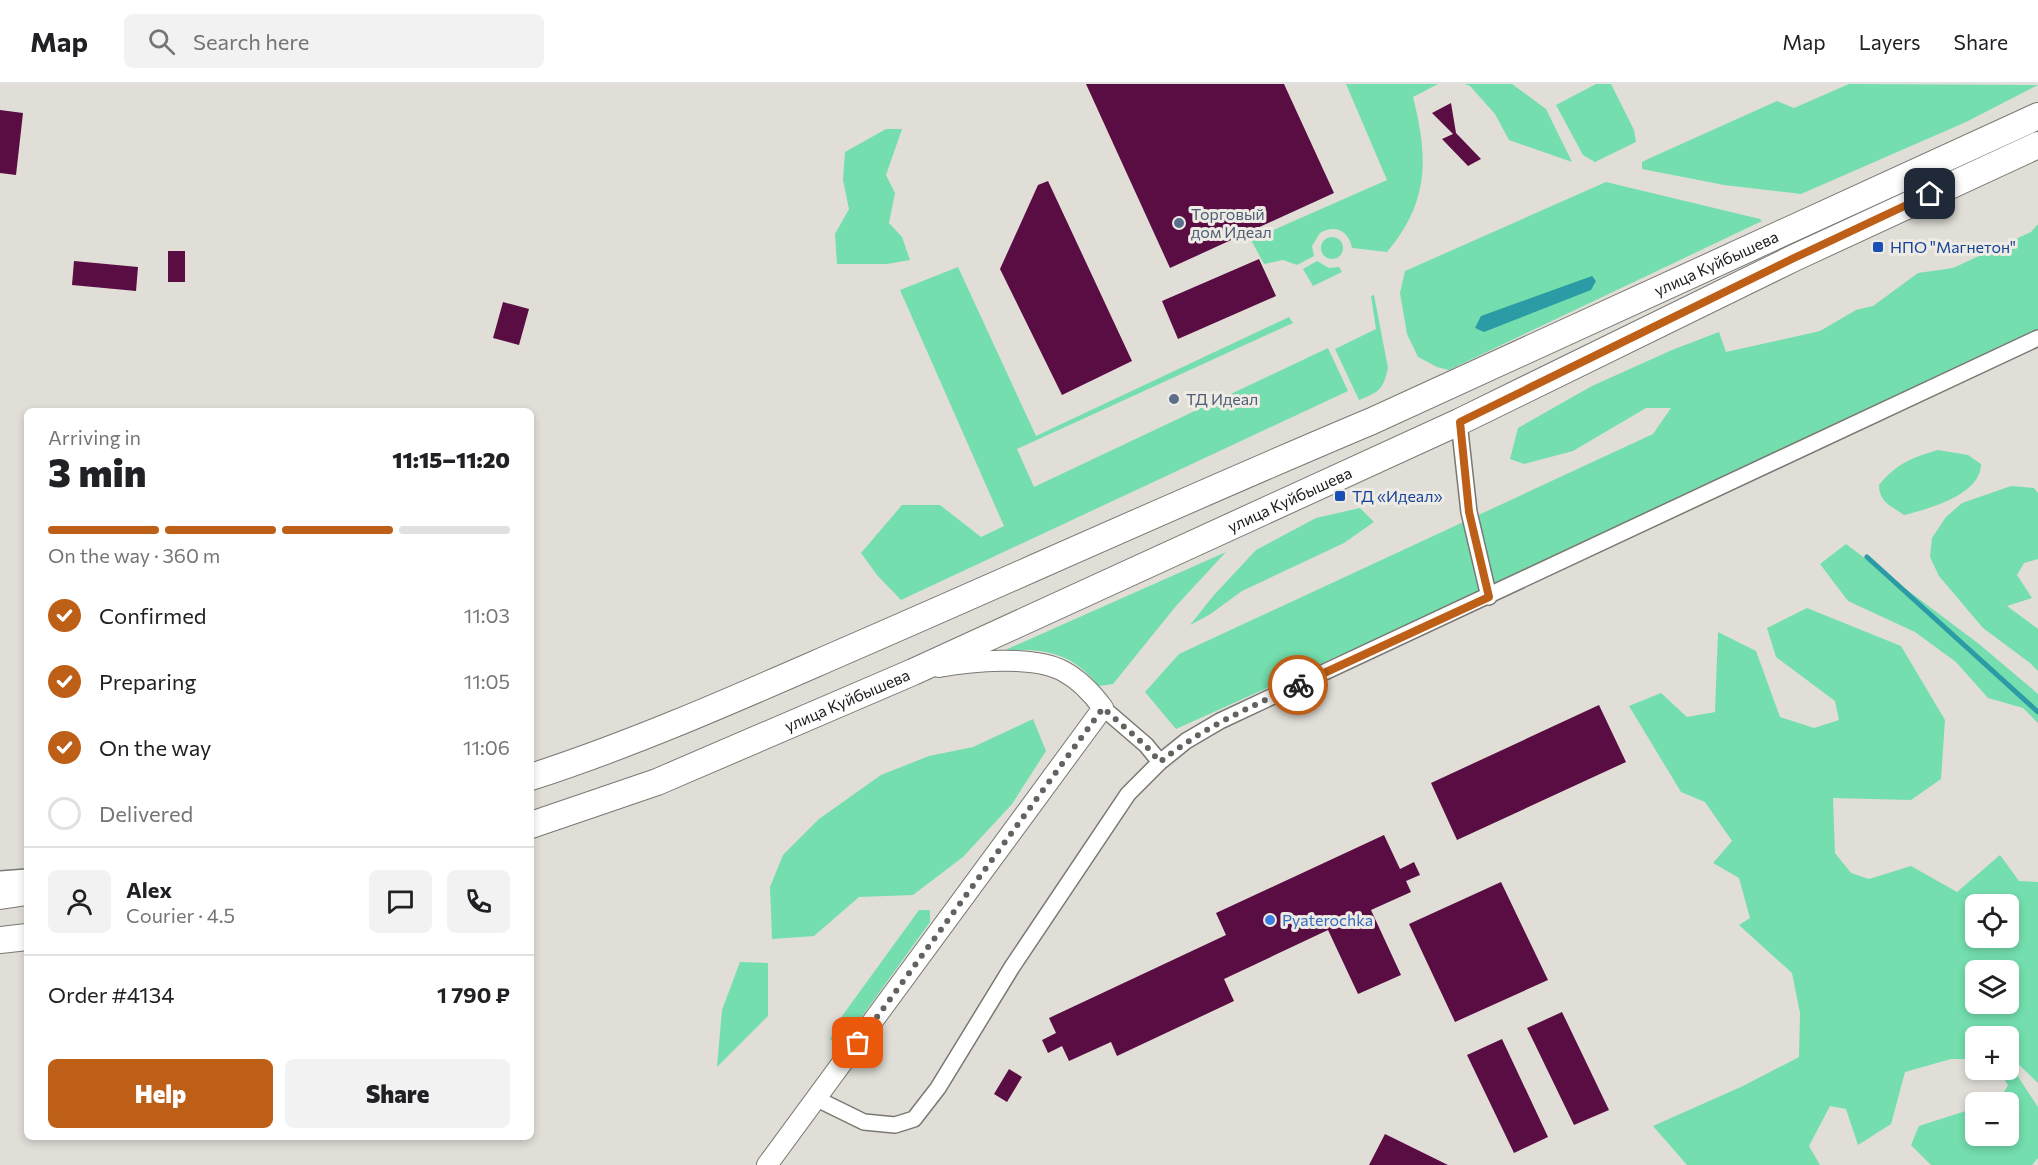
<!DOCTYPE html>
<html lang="en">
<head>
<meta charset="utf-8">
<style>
	:root { --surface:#fff; --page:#f2f2f2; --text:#202124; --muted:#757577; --line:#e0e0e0; --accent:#be5f17 }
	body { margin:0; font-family:Commissioner,sans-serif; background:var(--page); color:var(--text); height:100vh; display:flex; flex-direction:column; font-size:22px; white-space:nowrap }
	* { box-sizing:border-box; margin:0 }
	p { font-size:20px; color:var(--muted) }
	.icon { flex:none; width:33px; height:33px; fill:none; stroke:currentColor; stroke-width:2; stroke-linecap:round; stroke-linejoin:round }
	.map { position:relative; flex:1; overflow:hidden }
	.details { position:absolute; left:24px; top:324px; width:510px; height:732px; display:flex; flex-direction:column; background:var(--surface); border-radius:9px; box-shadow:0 3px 9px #0003 }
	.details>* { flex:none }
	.fabs { position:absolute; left:1965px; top:810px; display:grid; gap:12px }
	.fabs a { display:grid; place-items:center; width:54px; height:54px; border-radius:9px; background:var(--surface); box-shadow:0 3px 9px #0003; font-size:30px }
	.pin { position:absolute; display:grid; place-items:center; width:51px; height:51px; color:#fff; margin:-26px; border-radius:12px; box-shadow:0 3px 9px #0006 }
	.courier { position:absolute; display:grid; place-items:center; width:60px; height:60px; margin:-30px; border:4px solid #be5f17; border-radius:50%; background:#fff; color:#222; box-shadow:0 2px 8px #0007 }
	.summary em { font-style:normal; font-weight:800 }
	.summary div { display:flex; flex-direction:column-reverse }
	.summary { display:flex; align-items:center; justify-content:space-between; height:102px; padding:0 24px }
	h1 { font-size:39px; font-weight:800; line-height:45px }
	.bar { display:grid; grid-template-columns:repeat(4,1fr); gap:9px 6px; align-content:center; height:72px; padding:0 24px }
	.bar i { height:8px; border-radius:4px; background:var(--line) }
	.bar .current { background:var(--accent) }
	.bar p { grid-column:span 4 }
	.line { display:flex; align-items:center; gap:15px; padding:0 24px; border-top:2px solid var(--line) }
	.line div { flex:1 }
	.round { display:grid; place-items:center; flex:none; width:63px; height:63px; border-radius:9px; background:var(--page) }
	ol { padding:0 24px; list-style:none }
	li { display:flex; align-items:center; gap:18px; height:66px }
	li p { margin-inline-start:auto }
	li .icon { padding:6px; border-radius:50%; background:var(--accent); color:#fff; stroke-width:4 }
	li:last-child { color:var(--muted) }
	li i { width:33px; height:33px; border:3px solid var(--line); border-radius:50% }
	.action { display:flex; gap:12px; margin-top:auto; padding:12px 24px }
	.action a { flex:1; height:69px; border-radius:9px; background:var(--accent); color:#fff; font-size:24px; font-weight:800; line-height:69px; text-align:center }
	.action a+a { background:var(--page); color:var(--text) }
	header { display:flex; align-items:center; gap:36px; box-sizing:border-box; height:84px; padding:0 30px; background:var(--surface); border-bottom:2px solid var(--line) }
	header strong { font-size:28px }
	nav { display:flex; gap:33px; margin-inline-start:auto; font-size:21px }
	.search { width:420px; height:54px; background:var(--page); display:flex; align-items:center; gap:15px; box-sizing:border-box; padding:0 21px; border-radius:9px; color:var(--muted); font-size:22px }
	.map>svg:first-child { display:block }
	.green { fill:#74deae; fill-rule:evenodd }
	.water { fill:#2b9ca5 }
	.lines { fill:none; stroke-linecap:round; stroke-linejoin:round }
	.stream { stroke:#2b9ca5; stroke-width:5 }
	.building { fill:#5a0d43 }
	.minor-casing { stroke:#7a7872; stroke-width:18 }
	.tertiary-casing { stroke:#7a7872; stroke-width:22 }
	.trunk-casing { stroke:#7a7872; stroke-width:28 }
	.minor { stroke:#fff; stroke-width:15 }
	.tertiary { stroke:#fff; stroke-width:20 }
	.trunk { stroke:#fff; stroke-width:26 }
	.done { stroke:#64625f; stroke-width:6; stroke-dasharray:0 10.8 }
	.route { stroke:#be5f17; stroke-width:8 }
	.service-dot { fill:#5c6f8a; stroke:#eeebe5; stroke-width:2 }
	.transit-dot { fill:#1a4fb4; stroke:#eeebe5; stroke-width:2 }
	.shop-dot { fill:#3f7fe0; stroke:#eeebe5; stroke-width:2 }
	.labels { text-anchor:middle; stroke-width:6; stroke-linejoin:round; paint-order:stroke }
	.service-label { font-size:16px; fill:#4e5e75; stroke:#eeebe5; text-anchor:start }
	.transit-label { font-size:16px; fill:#164399; stroke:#eeebe5; text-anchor:start }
	.street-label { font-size:16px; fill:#21201e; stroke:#eeebe5 }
	.shop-label { font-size:16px; fill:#366cbe; stroke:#eeebe5; text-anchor:start }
</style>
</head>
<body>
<header>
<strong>Map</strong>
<div class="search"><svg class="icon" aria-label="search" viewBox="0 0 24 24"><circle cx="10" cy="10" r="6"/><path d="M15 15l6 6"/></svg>Search here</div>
<nav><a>Map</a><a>Layers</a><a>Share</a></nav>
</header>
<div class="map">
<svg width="2038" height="1081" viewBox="0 0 2038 1081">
	<rect width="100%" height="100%" fill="#e1ded8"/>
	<!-- green -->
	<path class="green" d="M1346,0H1438L1413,13C1428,73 1430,117 1387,168L1352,164C1349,147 1335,140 1320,149L1312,162L1314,172L1297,181L1283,176L1264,180L1251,156L1387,96Z
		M1465,0H1512L1546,25L1572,78L1509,56L1495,30L1470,2Z
		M1596,0H1611L1634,46L1636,58L1595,78L1583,71L1556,21Z
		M1849,0L2038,1L1966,38L1801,110L1724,101L1642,85V78L1648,75L1777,17L1794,24Z
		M886,45H902L886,91L895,109L889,139L902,153L910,176L887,180H837L835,150L849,125L843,96L845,68Z
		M1606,98L1760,135L1762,137L1449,286L1437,283L1418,273L1407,250L1400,209L1405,187Z
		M2038,140V245L1700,409L1176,645L1145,608L1179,570L1653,350L1671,324H1646L1573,367L1524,380L1510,375L1518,344L1592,302L1672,266L1719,248L1726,268L1820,247L1856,226L1873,222L1918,189L1953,184L2031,148Z
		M1321 164a11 11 0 1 1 22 0a11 11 0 1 1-22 0Z
		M1317,177L1329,184L1339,183L1342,188L1313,202L1303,185Z
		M958,183L1036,352L1289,233L1293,239L1017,365L1034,403L1328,264L1348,307L901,516L877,491L861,469L902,421H940L981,453L1004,442L900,206Z
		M1374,211L1388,284C1383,306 1379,308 1359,316L1335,265L1376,245L1371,212Z
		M1938,366L1968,371L1981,380C1981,411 1928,425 1904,431C1891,422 1879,418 1879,401C1896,380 1913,373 1938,366Z
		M2011,402L2034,404L2038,409V475L2024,479L2017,491L2032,514L2007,522L2038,545V587L2030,579L1983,544L1939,492L1930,473L1932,454L1946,433L1962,419Z
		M1360,424L1374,438L1344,459L1242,507L1209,531L1190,541L1214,511L1256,466L1316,434Z
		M1846,460L1979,560L2038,610V639L2023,624L1988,614L1956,578L1915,548L1848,517L1820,480Z
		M1226,468L1176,522L1113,600L1099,602C1073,569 1043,563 1003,567Z
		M1807,524L1901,562L1945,636L1941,695L1911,716L1833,714L1835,769L1851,789L1869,795L1911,782L1957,808L2000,771L2019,797L2038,798V999L2009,971L2008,952H1976L1975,975H1951L1905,988L1891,1040L1858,1061L1846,1025L1830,1022L1809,1062L1820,1081H1687L1653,1042L1743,1002L1799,973L1800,929L1792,889L1739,841L1750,834L1739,794L1713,779L1732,757L1705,718L1681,708L1629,622L1661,609L1687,633L1715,628L1718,548L1756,567L1780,633L1814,644L1839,636L1835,617L1776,573L1767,544ZM1976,820H2008V854H1976ZM1976,886H2008V920H1976Z
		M1033,635L1046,667L1012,720L963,773L913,811L859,813L814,852L772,855L770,803L783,771L819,735L881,691L929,672L973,663Z
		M919,826H930V838L847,953L830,956L837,939Z
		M740,878L768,879V932L717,983L722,926Z
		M2009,979L2038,1023V1074L2032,1081H1931L1911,1061L1919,1042L1975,1024L1976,1052H2008V1018H1993L1999,1017L2008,1001L1998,986H2008Z"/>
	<!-- water -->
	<path class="water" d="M1592,192L1596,197L1591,206L1484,248L1475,244L1481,232Z"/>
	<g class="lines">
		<!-- stream -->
		<path class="stream" d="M1867,473L2038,628"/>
	</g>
	<!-- building -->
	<path class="building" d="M1086,0H1284L1334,109L1170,184Z
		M1451,19L1456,49L1481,75L1468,82L1442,55L1453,50L1432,29Z
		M0,26L23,29L16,91L0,89Z
		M1048,97L1132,277L1062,311L1000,185L1038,101Z
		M168,167H185V198H168Z
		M1259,175L1276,212L1178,255L1162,217Z
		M74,177L138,183L136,207L72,201Z
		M503,218L529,225L519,261L493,254Z
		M1599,621L1626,678L1457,756L1431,699Z
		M1384,751L1400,785L1414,778L1420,791L1406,797L1411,808L1371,826L1401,891L1358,910L1328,846L1224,895L1234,917L1117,972L1111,958L1069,977L1062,962L1048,969L1042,956L1056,949L1049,934L1226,851L1216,829Z
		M1501,798L1548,896L1455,938L1409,840Z
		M1562,928L1609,1026L1574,1041L1527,944Z
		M1502,955L1548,1053L1514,1069L1467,971Z
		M1009,985L1022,993L1007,1018L994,1010Z
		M1385,1050L1448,1081H1369Z"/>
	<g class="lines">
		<defs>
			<path id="minor" d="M1459,338L1469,428L1489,513
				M1103,624L1146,661L1160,678
				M0,795L27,793
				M817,1015L864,1038L895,1041L914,1035L938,1004L1012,883L1128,710L1160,678L1186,657L1220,637L2038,254"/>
			<path id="tertiary" d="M767,1081L1103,624C1092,609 1080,596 1063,587C1034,571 971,577 939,583"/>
			<g id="trunk">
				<path id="s1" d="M531,693C636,659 737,614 838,570C1016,493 1193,412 1372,337L2038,32"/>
				<path id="s2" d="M531,741L657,698L913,588L1459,338L1794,174L2038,61"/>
				<path d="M0,812L27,808"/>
				<path d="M0,856L27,853"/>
			</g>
		</defs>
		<!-- minor casing -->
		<use href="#minor" class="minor-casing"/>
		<!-- tertiary casing -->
		<use href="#tertiary" class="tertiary-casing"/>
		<!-- trunk casing -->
		<use href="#trunk" class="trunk-casing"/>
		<!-- minor -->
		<use href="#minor" class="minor"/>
		<!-- tertiary -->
		<use href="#tertiary" class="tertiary"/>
		<!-- trunk -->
		<use href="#trunk" class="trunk"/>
	</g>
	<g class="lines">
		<!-- done -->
		<path class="done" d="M858,959L1103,624L1146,662L1160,678C1202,644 1250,623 1298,601"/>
		<!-- route -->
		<path class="route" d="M1298,601L1489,513L1469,428L1460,338L1794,174L1930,110"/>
	</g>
	<!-- markers -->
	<g class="service-dot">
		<circle cx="1179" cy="139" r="6"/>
		<circle cx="1174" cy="315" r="6"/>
	</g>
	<g class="transit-dot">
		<rect x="1872" y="157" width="12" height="12" rx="3"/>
		<rect x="1334" y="406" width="12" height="12" rx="3"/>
	</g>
	<circle class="shop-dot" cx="1270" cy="836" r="6"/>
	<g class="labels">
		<!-- service labels -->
		<g class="service-label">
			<text x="1191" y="136">Торговый<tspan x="1191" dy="18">дом Идеал</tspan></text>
			<text x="1186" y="321">ТД Идеал</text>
		</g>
		<!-- transit labels -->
		<g class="transit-label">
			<text x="1890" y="169">НПО "Магнетон"</text>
			<text x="1352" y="418">ТД «Идеал»</text>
		</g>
		<!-- street labels -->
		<g class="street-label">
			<text dy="6" stroke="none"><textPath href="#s1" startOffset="1292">улица Куйбышева</textPath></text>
			<text dy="6" stroke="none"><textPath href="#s2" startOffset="826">улица Куйбышева</textPath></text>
			<text dy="6" stroke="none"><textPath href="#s2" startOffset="340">улица Куйбышева</textPath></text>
		</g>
		<!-- shop labels -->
		<g class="shop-label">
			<text x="1282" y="842">Pyaterochka</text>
		</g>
	</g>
</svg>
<div class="fabs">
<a><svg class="icon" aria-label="locate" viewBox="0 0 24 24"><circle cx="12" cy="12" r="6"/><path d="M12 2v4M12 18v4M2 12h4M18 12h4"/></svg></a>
<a><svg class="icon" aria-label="layers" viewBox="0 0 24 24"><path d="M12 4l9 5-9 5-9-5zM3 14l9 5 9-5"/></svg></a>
<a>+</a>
<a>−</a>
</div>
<div class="pin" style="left:858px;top:959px;background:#ea580c"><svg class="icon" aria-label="bag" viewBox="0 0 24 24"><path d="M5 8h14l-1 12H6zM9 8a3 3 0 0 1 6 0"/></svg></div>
<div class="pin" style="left:1930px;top:110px;background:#1f2937"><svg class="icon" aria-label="home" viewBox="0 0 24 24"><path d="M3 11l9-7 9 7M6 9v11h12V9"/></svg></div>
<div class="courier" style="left:1298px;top:601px"><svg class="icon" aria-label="bike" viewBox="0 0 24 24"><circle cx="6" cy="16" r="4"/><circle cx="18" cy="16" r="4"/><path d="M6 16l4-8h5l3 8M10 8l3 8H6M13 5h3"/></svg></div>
<section class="details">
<div class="summary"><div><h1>3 min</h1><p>Arriving in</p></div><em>11:15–11:20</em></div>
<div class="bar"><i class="current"></i><i class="current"></i><i class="current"></i><i></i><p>On the way · 360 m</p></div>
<ol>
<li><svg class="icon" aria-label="check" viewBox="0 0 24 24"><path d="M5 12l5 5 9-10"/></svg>Confirmed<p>11:03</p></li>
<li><svg class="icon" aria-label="check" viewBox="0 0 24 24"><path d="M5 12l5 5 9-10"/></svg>Preparing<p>11:05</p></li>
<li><svg class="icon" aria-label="check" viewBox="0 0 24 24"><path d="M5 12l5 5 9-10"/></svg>On the way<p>11:06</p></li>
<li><i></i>Delivered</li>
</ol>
<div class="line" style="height:108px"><a class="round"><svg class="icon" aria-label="person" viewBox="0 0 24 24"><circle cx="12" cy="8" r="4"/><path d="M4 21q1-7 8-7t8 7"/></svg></a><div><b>Alex</b><p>Courier · 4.5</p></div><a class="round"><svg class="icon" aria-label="chat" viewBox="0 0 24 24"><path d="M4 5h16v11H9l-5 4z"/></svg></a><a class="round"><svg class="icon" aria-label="phone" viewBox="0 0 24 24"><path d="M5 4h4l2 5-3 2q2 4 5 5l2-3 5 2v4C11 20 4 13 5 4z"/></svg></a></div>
<div class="line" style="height:78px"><div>Order #4134</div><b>1 790 ₽</b></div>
<div class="action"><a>Help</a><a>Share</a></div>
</section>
</div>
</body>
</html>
